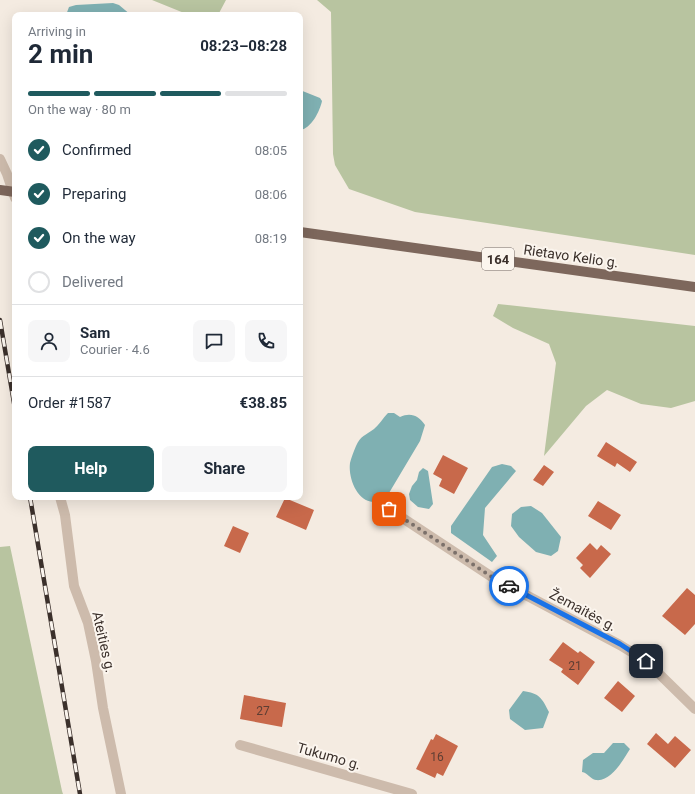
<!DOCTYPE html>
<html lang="en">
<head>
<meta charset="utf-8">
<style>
	:root { --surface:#fff; --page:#f6f6f7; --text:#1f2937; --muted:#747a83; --line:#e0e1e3; --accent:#1f5a5e }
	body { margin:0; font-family:Roboto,sans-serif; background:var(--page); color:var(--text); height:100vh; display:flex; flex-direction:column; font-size:15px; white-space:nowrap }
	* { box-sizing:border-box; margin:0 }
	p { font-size:13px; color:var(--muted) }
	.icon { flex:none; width:22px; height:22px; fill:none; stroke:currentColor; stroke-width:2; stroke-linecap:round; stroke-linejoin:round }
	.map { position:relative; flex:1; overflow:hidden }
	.sheet { position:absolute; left:12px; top:12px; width:291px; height:488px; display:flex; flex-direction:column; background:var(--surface); border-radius:8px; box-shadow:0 4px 16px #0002 }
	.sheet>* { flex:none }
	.pin { position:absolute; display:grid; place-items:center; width:34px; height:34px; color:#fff; margin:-17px; border-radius:8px; box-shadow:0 2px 6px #0006 }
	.courier { position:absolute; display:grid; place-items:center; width:40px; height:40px; margin:-20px; border:3px solid #1a73e8; border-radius:50%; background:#fff; color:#222; box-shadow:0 1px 5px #0007 }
	.head em { font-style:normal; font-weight:700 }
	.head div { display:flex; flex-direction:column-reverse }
	.head { display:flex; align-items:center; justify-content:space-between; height:68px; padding:0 16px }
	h1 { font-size:26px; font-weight:700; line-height:30px }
	.bar { display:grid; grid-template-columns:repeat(4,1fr); gap:6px 4px; align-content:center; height:48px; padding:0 16px }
	.bar i { height:5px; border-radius:3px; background:var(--line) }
	.bar .selected { background:var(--accent) }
	.bar p { grid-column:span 4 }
	.line { display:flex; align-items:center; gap:10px; padding:0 16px; border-top:1px solid var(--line) }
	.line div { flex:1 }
	.round { display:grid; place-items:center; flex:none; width:42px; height:42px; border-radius:8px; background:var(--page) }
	ol { padding:0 16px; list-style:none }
	li { display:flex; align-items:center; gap:12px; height:44px }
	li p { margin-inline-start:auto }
	li .icon { padding:4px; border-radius:50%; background:var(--accent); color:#fff; stroke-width:4 }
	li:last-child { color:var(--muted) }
	li i { width:22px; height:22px; border:2px solid var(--line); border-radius:50% }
	.cta { display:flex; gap:8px; margin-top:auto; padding:8px 16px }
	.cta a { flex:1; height:46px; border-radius:8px; background:var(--accent); color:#fff; font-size:16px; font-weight:700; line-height:46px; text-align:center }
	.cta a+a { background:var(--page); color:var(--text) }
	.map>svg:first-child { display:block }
	.green { fill:#b8c4a0 }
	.water { fill:#7fb0b2 }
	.building { fill:#c8694b }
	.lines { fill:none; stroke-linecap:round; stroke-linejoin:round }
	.minor { stroke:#cdbbac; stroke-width:10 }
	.primary { stroke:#7d675c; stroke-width:10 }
	.rail-casing { stroke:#3b302b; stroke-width:4.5 }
	.rail { stroke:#fbf5ee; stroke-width:3; stroke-dasharray:9; stroke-linecap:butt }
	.primary-bridge { stroke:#7d675c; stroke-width:10 }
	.done { stroke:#7c716b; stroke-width:4; stroke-dasharray:0 7.2 }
	.route { stroke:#1a73e8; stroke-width:5 }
	.labels { text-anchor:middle; stroke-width:4; stroke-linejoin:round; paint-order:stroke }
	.number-label { font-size:12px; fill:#5e3e33 }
	.shield { fill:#fbf5ee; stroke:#756b66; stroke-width:1 }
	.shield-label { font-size:13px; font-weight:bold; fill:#3b302b }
	.street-label { font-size:14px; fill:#3b302b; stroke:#fbf5ee }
</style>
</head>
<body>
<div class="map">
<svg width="695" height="794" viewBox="0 0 695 794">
	<rect width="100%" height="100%" fill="#f4ebe1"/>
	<!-- green -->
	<path class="green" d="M152,0H226L218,15H189Z
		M317,0H695V255L415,212L349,189L335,165L333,154L331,12Z
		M498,304L695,326V401L671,408L641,404L607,390L586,406L544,456L556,363L549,344L513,328L493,316Z
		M10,546L62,791L63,794H0V547Z"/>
	<!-- water -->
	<path class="water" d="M113,3L119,5L131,15H66L69,7L76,5Z
		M300,90L320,98L322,101C320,111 311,129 300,130Z
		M388,413H394L400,417C411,412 419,416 425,425L420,441L389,493C385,496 379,502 373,502C357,501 348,478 350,463C351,458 354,451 356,446C360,436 366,435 374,429C379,425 383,418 388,413Z
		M502,464L511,466L516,471L485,508L483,535L497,556L492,562L451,533V526L492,467Z
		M423,468L428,471L433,504L429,509L418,507L410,500L409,494L412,486L417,480L419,472Z
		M531,506L542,513L561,537L558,551L551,556L536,552L519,537L511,526L512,514L521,507Z
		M523,691C539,693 542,698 549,712L543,728L525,730L510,719L509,710Z
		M613,743H624L630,749C623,760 611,782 596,780C590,779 588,773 582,772L583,760L593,753H604Z"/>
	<!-- building -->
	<path class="building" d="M606,442L637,462L630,472L617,463L615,467L597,456Z
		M443,455L468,468L454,494L439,486L442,479L433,474Z
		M544,465L554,472L543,486L533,480Z
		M285,498L314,510L306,530L276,517Z
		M598,501L621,515L611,530L588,516Z
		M233,526L249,533L240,553L224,546Z
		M590,543L597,550L601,545L611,554L590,578L580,568L583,565L576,558Z
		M687,588L695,595V624L685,635L662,616Z
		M563,642L578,653L580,651L595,662L578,685L561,672L563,669L549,660Z
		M618,681L635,696L622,712L604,698Z
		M244,695L286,703L282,727L240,719Z
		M656,733L668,744L675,736L691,750L675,768L647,744Z
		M436,734L458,746L443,776L437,773L435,778L416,769L431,739L433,740Z"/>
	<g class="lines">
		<!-- minor -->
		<path class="minor" d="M0,159L7,174L15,198
			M60,497L65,515L74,586L88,623L96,661L103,708L121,794
			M389,509L492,577L620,645L646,661L695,709
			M240,745L412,794"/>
		<!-- primary -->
		<path class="primary" d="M300,232L695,287"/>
		<defs>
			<path id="rail" d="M0,320L15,409
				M30,497L80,794"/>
		</defs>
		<!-- rail casing -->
		<use href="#rail" class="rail-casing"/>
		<!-- rail -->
		<use href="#rail" class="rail"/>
		<!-- primary-bridge -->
		<path class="primary-bridge" d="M0,190L15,192"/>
	</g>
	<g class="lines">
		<!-- done -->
		<path class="done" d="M389,509L492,577L509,586"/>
		<!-- route -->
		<path class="route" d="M509,586L620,644L646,661"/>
	</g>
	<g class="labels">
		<!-- number labels -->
		<g class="number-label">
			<text x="575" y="670">21</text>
			<text x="263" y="715">27</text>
			<text x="437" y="761">16</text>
		</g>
		<!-- shield labels -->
		<rect class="shield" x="482" y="248" width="32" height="22" rx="3"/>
		<g class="shield-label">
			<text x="498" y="264">164</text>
		</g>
		<!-- street labels -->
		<g class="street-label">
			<text transform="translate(571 256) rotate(8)" y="5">Rietavo Kelio g.</text>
			<text transform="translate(583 610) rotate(28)" y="5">Žemaitės g.</text>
			<text transform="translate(104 642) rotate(77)" y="5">Ateities g.</text>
			<text transform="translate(329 756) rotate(16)" y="5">Tukumo g.</text>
		</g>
	</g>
</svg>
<div class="pin" style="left:389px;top:509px;background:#ea580c"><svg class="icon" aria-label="bag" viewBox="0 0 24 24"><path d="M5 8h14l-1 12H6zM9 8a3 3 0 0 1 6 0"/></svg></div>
<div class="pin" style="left:646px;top:661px;background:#1f2937"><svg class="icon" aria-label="home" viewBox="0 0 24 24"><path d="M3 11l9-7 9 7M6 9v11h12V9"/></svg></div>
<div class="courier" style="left:509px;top:586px"><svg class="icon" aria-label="car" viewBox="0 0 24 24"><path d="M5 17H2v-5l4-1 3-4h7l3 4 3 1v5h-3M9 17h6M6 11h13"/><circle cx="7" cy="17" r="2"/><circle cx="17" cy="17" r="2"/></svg></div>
<section class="sheet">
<div class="head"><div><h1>2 min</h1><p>Arriving in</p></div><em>08:23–08:28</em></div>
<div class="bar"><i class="selected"></i><i class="selected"></i><i class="selected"></i><i></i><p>On the way · 80 m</p></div>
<ol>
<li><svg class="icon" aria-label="check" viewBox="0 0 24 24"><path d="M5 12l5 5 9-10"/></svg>Confirmed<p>08:05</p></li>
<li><svg class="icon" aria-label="check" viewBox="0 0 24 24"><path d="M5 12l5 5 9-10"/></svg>Preparing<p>08:06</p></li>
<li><svg class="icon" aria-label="check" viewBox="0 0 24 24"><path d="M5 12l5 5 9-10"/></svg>On the way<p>08:19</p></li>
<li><i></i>Delivered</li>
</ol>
<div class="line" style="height:72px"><a class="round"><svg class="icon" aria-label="person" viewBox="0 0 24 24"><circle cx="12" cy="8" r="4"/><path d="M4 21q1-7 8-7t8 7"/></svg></a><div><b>Sam</b><p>Courier · 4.6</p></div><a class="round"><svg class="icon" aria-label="chat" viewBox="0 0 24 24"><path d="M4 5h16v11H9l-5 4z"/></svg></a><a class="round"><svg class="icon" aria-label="phone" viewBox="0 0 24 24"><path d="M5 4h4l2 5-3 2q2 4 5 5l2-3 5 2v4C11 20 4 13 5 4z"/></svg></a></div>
<div class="line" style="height:52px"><div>Order #1587</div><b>€38.85</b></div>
<div class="cta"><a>Help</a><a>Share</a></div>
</section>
</div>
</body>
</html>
